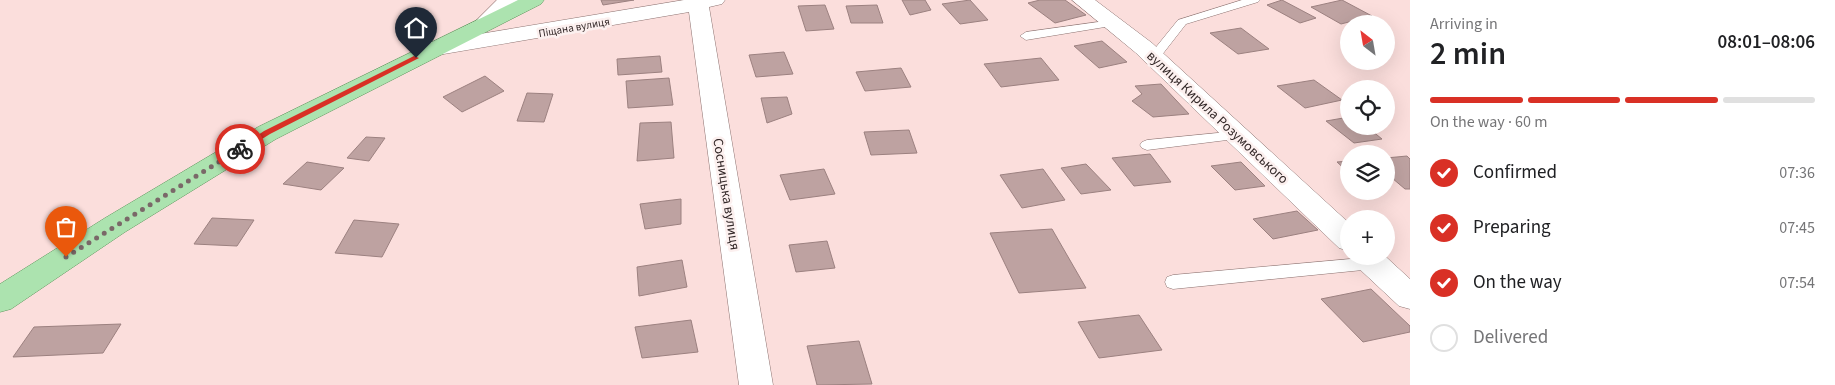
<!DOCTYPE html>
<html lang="en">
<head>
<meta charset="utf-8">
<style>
	:root { --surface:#fff; --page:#f6f6f6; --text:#202124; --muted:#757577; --line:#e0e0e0; --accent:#d93025 }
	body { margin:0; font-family:"Source Sans 3",sans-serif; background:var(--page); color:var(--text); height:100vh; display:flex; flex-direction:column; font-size:19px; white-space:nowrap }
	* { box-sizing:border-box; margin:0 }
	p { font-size:16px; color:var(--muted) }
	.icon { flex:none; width:28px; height:28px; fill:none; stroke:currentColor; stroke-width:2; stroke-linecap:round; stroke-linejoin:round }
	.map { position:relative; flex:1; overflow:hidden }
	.drawer { display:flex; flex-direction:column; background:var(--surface); width:425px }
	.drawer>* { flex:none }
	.needle { width:32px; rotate:329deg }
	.fabs { position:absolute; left:1340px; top:15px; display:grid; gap:10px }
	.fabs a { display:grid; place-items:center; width:55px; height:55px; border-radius:50%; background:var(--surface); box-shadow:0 5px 20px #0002; font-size:25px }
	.pin { position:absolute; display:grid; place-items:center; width:42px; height:42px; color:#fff; margin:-51px -21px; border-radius:50% 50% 50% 0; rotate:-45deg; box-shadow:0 0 5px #0007 }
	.pin .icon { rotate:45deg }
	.courier { position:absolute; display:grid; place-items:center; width:50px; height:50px; margin:-25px; border:4px solid #d93025; border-radius:50%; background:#fff; color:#222; box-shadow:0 1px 6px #0007 }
	.headline em { font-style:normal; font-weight:600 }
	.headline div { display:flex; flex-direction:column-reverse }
	.headline { display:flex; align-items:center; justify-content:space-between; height:85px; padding:0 20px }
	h1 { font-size:32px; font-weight:600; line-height:38px }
	.bar { display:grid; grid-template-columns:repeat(4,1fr); gap:8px 5px; align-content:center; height:60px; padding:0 20px }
	.bar i { height:6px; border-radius:4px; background:var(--line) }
	.bar .current { background:var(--accent) }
	.bar p { grid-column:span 4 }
	ol { padding:0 20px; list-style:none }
	li { display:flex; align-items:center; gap:15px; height:55px }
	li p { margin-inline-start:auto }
	li .icon { padding:5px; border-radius:50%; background:var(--accent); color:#fff; stroke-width:4 }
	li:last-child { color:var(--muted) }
	li i { width:28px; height:28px; border:2px solid var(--line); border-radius:50% }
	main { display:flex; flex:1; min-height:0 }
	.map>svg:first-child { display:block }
	.building { fill:#bea2a1; stroke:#9c8180 }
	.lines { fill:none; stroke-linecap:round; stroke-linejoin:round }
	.lane-casing { stroke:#8c7371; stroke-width:1 }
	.street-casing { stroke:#8c7371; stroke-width:1 }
	.primary-casing { stroke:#5e965d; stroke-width:1 }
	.lane { fill:#fff; fill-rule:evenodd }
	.street { fill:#fff; fill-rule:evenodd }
	.primary { fill:#ace3af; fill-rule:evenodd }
	.route { fill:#d93025 }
	.done { stroke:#7a6868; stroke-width:5; stroke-dasharray:0 9 }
	.labels { text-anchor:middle; stroke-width:5; stroke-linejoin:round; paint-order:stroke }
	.far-street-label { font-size:11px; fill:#342929; stroke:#fcf0ef }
	.street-label { font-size:14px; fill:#342929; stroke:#fcf0ef }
</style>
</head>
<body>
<main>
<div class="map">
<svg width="1410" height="385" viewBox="0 0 1410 385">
	<rect width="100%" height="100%" fill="#fbdedc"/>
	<!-- building -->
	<path class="building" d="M601,0H634L603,5Z
		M902,0H925L931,10L910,15Z
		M970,0L988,20L960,24L942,4Z
		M1040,0H1065L1086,15L1055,23L1028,3Z
		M1282,0L1316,18L1300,23L1267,5Z
		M1342,0L1372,16L1341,24L1311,7Z
		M825,5L834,29L806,31L798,6Z
		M877,5L883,23H851L846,6Z
		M1241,28L1269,49L1238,54L1210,33Z
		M1102,41L1127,62L1099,68L1074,46Z
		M784,52L793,74L756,77L749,55Z
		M660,56L662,72L618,75L617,59Z
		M1041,58L1059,80L1001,87L984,64Z
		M901,68L911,87L865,91L856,72Z
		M485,76L504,91L462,112L443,97Z
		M669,78L673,105L628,108L626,81Z
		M1314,80L1342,100L1305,108L1277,86Z
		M1161,84L1189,114L1153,117L1132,101L1142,94L1135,86Z
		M527,93L553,94L544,122L517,121Z
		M787,97L792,114L767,123L761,98Z
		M1349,117V126H1366L1382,139L1354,143L1326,121Z
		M671,122L674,158L637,161L640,123Z
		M909,130L917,153L871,155L864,132Z
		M366,137L385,138L369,161L347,158Z
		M1150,154L1171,182L1134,186L1112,158Z
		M1407,156L1410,159V189H1405L1392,178H1386V158Z
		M1349,161V173L1337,162Z
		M307,162L344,168L321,190L283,184Z
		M1241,162L1265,186L1235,190L1211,166Z
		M1086,164L1111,190L1081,194L1061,168Z
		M824,169L835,194L790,200L780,175Z
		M1043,169L1065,200L1022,208L1000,175Z
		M681,199V224L645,229L640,204Z
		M1297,211L1318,230L1273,239L1253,219Z
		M212,218L254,220L237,246L194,244Z
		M354,220L399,224L382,257L335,253Z
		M1052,229L1086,288L1019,293L990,233Z
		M827,241L835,268L796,272L789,245Z
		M682,260L687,287L639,296L637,267Z
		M1371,289L1410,326V332L1363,342L1321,299Z
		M1139,315L1162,350L1099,358L1078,322Z
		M691,320L698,352L642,358L635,327Z
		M121,324L103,353L13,357L34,327Z
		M859,341L872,384L817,385L807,346Z"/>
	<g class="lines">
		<defs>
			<path id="lane" d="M1242,0H1260L1258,2L1186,24L1158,60L1154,61L1148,57L1178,20Z
				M1113,20L1119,23L1117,25L1026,40L1020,36L1026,32Z
				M1238,131L1243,132L1245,135L1243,138L1147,150L1142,148L1140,145L1142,142L1147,140Z
				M1373,257L1379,259L1381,263L1379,267L1373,269L1173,289L1167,287L1165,282L1167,277L1173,275Z"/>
			<path id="street" d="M497,0H519C510,14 493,34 475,30L472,25Z
				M684,0H725L722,4L709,7L773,385H739L689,12L432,56L424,54L421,49L424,44L432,42Z
				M1072,0H1095L1152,43L1349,223V251L1339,248L1136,53Z
				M1350,256H1385L1410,279V309L1399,306L1354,264Z"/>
			<path id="primary" d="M518,0H544L541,4L276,139L125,232L11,309L0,312V284L105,218L258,127Z"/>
		</defs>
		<!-- lane casing -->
		<use href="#lane" class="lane-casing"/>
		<!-- street casing -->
		<use href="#street" class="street-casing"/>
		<!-- primary casing -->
		<use href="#primary" class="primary-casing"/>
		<!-- lane -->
		<use href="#lane" class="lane"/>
		<!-- street -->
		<use href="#street" class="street"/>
		<!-- primary -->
		<use href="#primary" class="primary"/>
	</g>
	<!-- route -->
	<path class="route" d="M414,56L419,58L270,134L243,151L237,149L264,131Z"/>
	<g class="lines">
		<!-- done -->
		<path class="done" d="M66,257L240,149"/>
	</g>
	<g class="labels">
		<!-- far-street labels -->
		<g class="far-street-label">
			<text transform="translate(574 27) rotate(-10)" y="4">Піщана вулиця</text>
		</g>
		<!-- street labels -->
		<g class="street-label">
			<text transform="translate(1218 117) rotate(43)" y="5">вулиця Кирила Розумовського</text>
			<text transform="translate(727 194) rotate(81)" y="5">Сосницька вулиця</text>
		</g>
	</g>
</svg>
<div class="fabs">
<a><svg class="needle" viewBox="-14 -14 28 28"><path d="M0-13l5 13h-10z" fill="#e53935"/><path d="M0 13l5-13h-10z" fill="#757577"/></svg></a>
<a><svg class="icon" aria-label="locate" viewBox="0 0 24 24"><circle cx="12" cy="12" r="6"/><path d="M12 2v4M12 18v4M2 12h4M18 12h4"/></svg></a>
<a><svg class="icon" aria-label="layers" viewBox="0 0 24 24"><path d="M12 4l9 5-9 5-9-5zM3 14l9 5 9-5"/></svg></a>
<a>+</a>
</div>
<div class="pin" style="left:66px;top:257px;background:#ea580c"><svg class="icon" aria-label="bag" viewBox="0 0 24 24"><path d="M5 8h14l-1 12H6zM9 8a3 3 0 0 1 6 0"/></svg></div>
<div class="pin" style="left:416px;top:58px;background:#1f2937"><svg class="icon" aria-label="home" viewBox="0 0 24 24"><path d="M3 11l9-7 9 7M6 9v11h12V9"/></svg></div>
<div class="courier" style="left:240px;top:149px"><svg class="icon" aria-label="bike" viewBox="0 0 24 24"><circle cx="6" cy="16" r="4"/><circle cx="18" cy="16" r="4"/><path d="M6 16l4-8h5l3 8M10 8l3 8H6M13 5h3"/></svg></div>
</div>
<section class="drawer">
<div class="headline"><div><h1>2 min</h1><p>Arriving in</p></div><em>08:01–08:06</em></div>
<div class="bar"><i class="current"></i><i class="current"></i><i class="current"></i><i></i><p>On the way · 60 m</p></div>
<ol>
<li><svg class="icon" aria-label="check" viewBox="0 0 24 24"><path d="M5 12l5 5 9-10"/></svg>Confirmed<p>07:36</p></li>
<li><svg class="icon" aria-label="check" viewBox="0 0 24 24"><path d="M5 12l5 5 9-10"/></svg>Preparing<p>07:45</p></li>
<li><svg class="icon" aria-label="check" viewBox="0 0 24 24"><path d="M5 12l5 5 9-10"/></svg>On the way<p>07:54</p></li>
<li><i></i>Delivered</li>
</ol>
</section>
</main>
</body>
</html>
